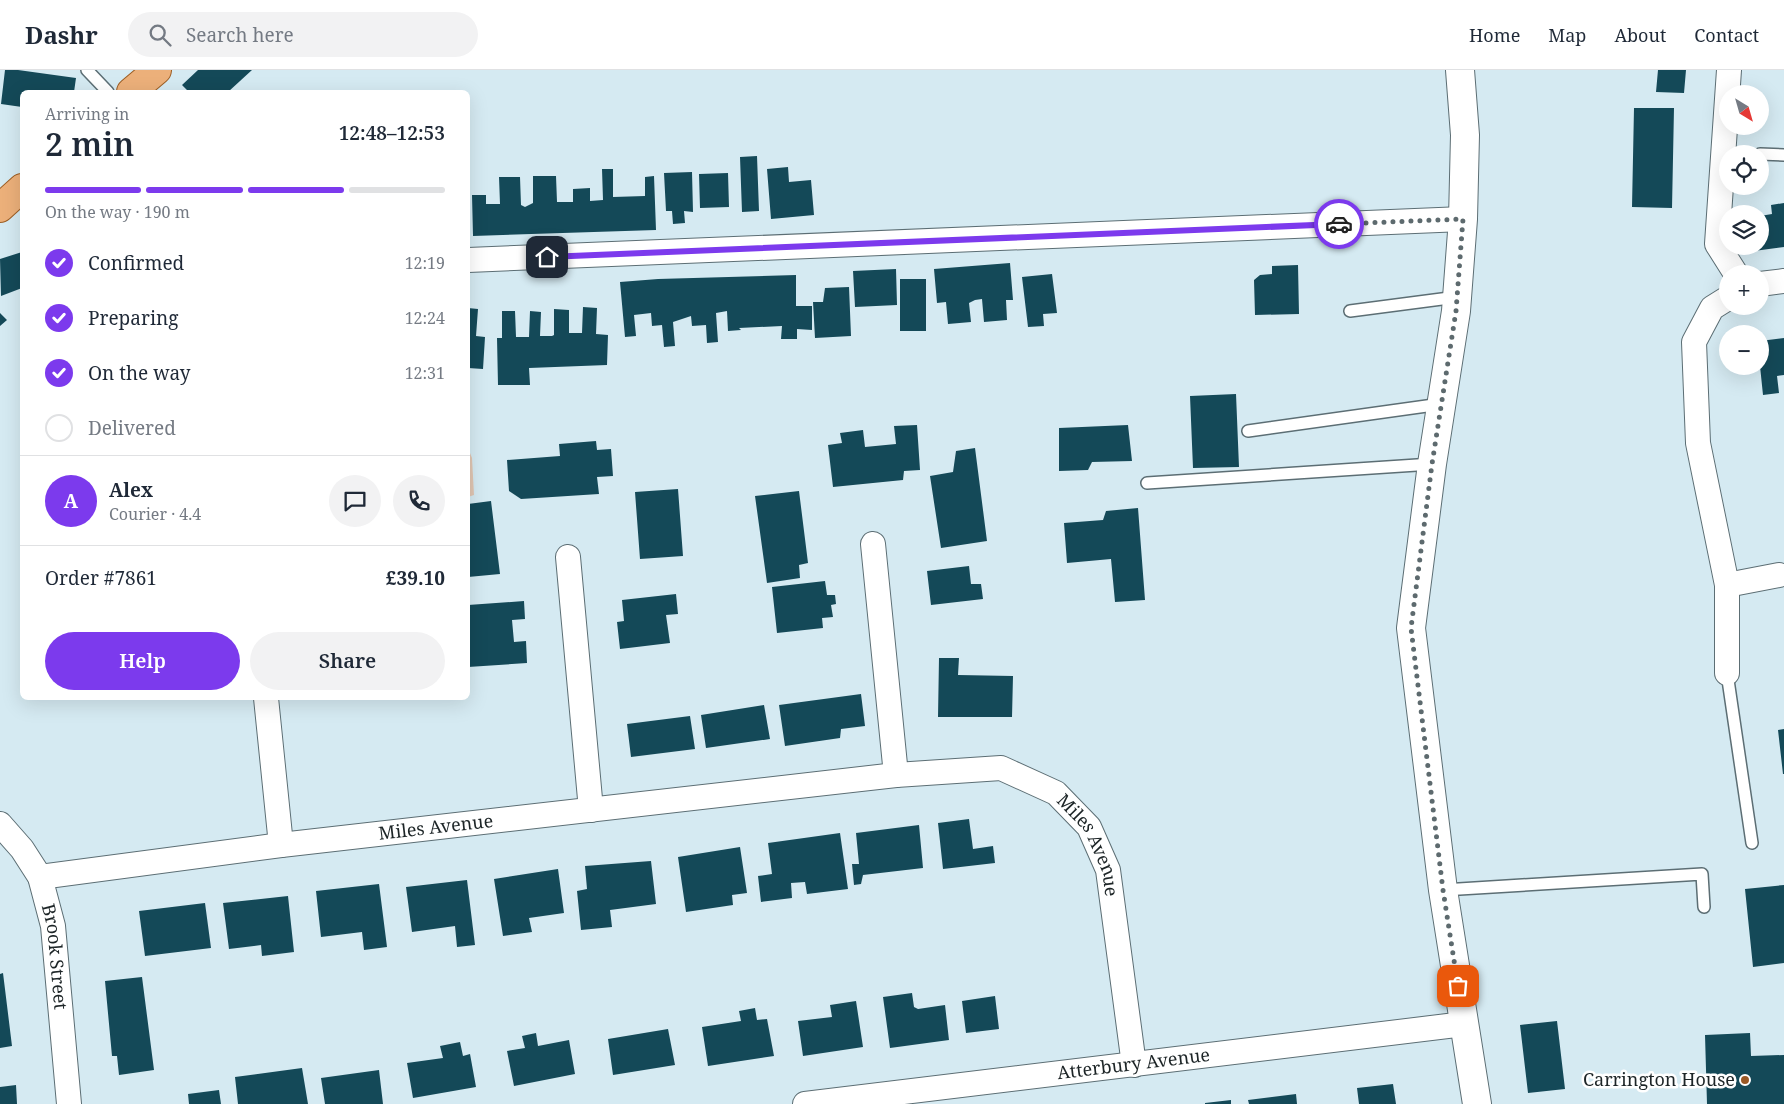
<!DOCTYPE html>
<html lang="en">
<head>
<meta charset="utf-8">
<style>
	:root { --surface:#fff; --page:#f2f2f3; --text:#1f2937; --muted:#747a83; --line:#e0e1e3; --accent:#7c3aed }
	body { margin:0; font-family:"Noto Serif",serif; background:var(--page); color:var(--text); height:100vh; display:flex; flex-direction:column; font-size:19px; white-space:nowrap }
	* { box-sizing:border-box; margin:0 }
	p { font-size:16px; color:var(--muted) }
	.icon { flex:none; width:28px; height:28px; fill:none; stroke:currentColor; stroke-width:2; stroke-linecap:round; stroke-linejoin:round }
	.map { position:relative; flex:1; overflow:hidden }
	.drawer { position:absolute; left:20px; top:20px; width:450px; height:610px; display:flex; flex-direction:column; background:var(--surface); border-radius:8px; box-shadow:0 5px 20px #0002 }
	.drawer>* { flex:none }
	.needle { width:32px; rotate:143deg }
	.controls { position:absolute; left:1719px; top:15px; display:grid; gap:10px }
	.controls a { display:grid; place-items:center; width:50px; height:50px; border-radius:50%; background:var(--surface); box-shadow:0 5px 20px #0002; font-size:25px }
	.pin { position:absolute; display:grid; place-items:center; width:42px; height:42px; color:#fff; margin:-21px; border-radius:10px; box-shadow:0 2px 8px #0006 }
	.courier { position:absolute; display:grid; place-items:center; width:50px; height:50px; margin:-25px; border:4px solid #7c3aed; border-radius:50%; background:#fff; color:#222; box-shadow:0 1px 6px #0007 }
	.headline em { font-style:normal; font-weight:600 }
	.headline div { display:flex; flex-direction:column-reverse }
	.headline { display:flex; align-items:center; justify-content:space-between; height:85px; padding:0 25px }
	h1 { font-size:32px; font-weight:600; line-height:38px }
	.bar { display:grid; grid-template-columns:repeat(4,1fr); gap:8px 5px; align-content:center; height:60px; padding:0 25px }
	.bar i { height:6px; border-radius:4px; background:var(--line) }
	.bar .active { background:var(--accent) }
	.bar p { grid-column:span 4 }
	.line { display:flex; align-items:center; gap:12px; padding:0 25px; border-top:1px solid var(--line) }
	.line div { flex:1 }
	.round { display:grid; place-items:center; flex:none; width:52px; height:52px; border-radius:26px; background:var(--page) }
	ol { padding:0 25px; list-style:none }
	li { display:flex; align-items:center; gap:15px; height:55px }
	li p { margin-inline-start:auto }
	li .icon { padding:5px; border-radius:50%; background:var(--accent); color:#fff; stroke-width:4 }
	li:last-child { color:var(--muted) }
	li i { width:28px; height:28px; border:2px solid var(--line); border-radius:50% }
	.button { display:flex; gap:10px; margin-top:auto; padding:10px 25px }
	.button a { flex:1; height:58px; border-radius:30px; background:var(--accent); color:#fff; font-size:20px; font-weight:600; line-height:58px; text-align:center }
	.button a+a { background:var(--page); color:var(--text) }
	header { display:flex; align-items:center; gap:30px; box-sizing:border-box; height:70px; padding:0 25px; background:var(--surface); border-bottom:1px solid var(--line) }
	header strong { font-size:24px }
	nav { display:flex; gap:28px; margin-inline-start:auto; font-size:18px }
	.search { width:350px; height:45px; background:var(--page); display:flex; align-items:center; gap:12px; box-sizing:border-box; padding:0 18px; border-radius:28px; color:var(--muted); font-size:19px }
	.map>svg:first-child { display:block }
	.green { fill:#e1c6b3 }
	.building { fill:#144958 }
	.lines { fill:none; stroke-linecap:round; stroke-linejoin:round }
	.service-casing { stroke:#5c6e74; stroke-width:14 }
	.minor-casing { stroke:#5c6e74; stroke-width:26 }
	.tertiary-casing { stroke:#5c6e74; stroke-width:30 }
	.primary-casing { stroke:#9c5d23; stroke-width:30 }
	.service { stroke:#fff; stroke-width:11 }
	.minor { stroke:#fff; stroke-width:24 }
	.tertiary { stroke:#fff; stroke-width:28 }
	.primary { stroke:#ecb07a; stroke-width:28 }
	.done { stroke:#5d6a6e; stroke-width:5; stroke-dasharray:0 9 }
	.route { stroke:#7c3aed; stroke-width:6 }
	.poi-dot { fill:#9a5824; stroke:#fff; stroke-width:2 }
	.labels { text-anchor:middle; stroke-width:5; stroke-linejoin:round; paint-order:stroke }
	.street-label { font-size:18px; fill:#1d2527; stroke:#fff }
	.poi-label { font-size:18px; fill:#1d2527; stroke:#fff; text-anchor:end }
</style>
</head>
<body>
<header>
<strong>Dashr</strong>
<div class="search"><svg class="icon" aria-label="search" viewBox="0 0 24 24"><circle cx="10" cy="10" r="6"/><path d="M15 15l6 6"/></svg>Search here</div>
<nav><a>Home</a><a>Map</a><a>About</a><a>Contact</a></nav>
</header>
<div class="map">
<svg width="1784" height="1034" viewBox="0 0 1784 1034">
	<rect width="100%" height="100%" fill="#d5eaf2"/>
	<!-- green -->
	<path class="green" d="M468,378L472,388L474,425L468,427Z"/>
	<!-- building -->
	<path class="building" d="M5,0H18L76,8L74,22H22V37L1,34Z
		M198,0H252L228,22H189L182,15Z
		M1658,0H1686L1684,23L1656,22Z
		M1634,38H1674L1672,138L1632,137Z
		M757,86L759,141L742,142L740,87Z
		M788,97L789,112L811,110L814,145L771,149L767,99Z
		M602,99H613V127L645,126V107L654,106L656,160L473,166L472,125H486V134H500L499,107H520L521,135L525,137L533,133V106H556L557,132H573V119L590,118V131L603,130Z
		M692,102L693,142L684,141L685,153L673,154L672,141H666L664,103Z
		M728,103L729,137L700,138L699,104Z
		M1784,133V177L1754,181L1753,176H1760V146L1772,144L1771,135Z
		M22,182V218L1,226L0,189Z
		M1010,193L1013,230H1006L1007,250L984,252L982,229L975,230L969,233L971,252L948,254L946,232L937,233L934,199Z
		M1298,195L1299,244L1255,245L1254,210L1260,205L1272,204V196Z
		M896,199L897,235L855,237L853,201Z
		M1052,204L1057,243L1043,244L1044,256L1028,257L1022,207Z
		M796,205V236H812V260L797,259V269H781L782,256L739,258L741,260L728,261L727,241L716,243L718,272L707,273L706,255L692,256L691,246L673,252L675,276L664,277L662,255L652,256L651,243L634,245L636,266L625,267L620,212L658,209Z
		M900,209H926V261H900Z
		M849,217L851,266L815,268L813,232H823L825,218Z
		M583,237L597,238L596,264L608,265L607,295L529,298L530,315H498L497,268H502V241H515L516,267H529L530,241L541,242L540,266H552L554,265V239L569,240V263H582Z
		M468,238L478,239L476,266L485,267L483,299L468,298Z
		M0,243L7,250L0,256Z
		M1784,268V305L1777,306L1779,323L1763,325L1760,296V271Z
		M1236,324L1239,397L1193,398L1190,326Z
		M917,355L920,400L904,401L903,410L833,417L828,375L842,373L840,363L863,360L865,377L896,374L894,356Z
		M1128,355L1132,391L1092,392L1088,400L1059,401V358Z
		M596,371L597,380L611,379L613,406L597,407L599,424L521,429L509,421L507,390L560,386L559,374Z
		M975,378L987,471L941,478L930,406L953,402L956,381Z
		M678,419L683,486L640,489L635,422Z
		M799,421L808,493L799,495L800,508L767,513L755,426Z
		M491,431L500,504L468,507V434Z
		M1138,438L1145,530L1115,532L1111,489L1067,493L1064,453L1103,450L1106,441Z
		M969,496L971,514H981L983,529L931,535L927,501Z
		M825,511L827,525H835L836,534L831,535L833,547L822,548L823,558L777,563L772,517Z
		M676,524L678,544L666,545L670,573L620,579L617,552L624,551L622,530Z
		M524,531L525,549L512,550L514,572L526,571L527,593L468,597V535Z
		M939,588H959L958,605L1013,606L1012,647H938Z
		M861,624L865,656L841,659L840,668L785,676L779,635Z
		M764,635L770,669L706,678L701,645Z
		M690,646L695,679L631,687L627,654Z
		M1784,659V704H1783L1778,660Z
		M969,749L973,779L993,776L995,793L943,799L938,753Z
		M919,755L923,798L863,805L861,814L854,815L852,794H859L856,763Z
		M840,763L848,819L807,824L805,812L791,813L792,828L761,832L758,806L772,804L768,773Z
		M740,777L747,823L732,825L733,835L686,842L678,787Z
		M651,791L656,834L610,840L612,857L581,860L577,821L587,819L585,796Z
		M558,799L564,843L529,848L532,862L503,866L494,809Z
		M467,810L475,875L457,877L455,856L412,862L406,817Z
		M379,814L387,877L364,880L362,862L321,867L316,821Z
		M1784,815V893L1753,897L1745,819Z
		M288,826L294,882L262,886L261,875L229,879L223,833Z
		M205,833L211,878L145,886L139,841Z
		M3,903L12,976L0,978V904Z
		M142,907L154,1000L119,1005L117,986H112L105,911Z
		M912,923L914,937L918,939L945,935L949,970L890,978L883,927Z
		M995,926L999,959L966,963L962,931Z
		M856,931L863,977L803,986L798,951L832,947L830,935Z
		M755,938L757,950L767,949L774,986L708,996L702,957L741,951L739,941Z
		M1557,951L1565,1019L1528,1023L1520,955Z
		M668,959L675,995L613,1005L608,969Z
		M536,963L538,976L569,970L575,1004L514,1016L507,981L525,978L522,966Z
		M1750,963L1751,986L1784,985V1034H1707L1705,965Z
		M460,972L463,986L470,984L476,1017L413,1028L407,993L443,988L440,976Z
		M302,998L308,1034H238L235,1007Z
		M379,1000L383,1034H325L321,1008Z
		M1393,1014L1396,1034H1359L1357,1018Z
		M16,1015L17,1034H0V1017Z
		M219,1020L221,1034H189L188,1024Z
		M1296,1024L1297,1034H1249L1248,1030Z
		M1231,1030V1034H1205V1033Z"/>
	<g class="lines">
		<defs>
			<path id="service" d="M87,0L108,22
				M1723,83L1745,84
				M1760,84L1784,85
				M1350,241L1457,227
				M1248,361L1441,334
				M1147,413L1432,394
				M1727,603L1752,773
				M1443,820L1702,804L1704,837"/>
			<g id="minor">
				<path d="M1729,0L1717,174L1736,204"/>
				<path d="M468,190L1463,149"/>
				<path d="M1760,214L1784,211"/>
				<path d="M873,474L896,705"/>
				<path d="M568,487L591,740"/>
				<path d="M1727,515L1779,505"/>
				<path d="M1727,603V515L1698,373L1694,272L1712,238L1728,228"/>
				<path d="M266,628L281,775"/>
				<path id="s1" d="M0,754L22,779L40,807L53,856L69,1034"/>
				<path id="s2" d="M40,807L281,775L896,705L1001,698L1056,723L1089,757L1108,800L1134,995"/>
				<path id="s3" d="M805,1034L1464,954"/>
			</g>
			<path id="tertiary" d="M1460,0L1465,65L1463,149L1456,241L1432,394L1411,558L1443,820L1477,1034"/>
			<path id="primary" d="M131,22L157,0
				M0,138L22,118"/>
		</defs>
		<!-- service casing -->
		<use href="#service" class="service-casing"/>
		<!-- minor casing -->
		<use href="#minor" class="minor-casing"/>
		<!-- tertiary casing -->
		<use href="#tertiary" class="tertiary-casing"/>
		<!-- primary casing -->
		<use href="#primary" class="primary-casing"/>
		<!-- service -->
		<use href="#service" class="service"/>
		<!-- minor -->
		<use href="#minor" class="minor"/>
		<!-- tertiary -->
		<use href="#tertiary" class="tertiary"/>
		<!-- primary -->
		<use href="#primary" class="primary"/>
	</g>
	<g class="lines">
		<!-- done -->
		<path class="done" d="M1339,154L1463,149L1456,241L1432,394L1411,558L1443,820L1458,916"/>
		<!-- route -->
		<path class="route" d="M547,187L1339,154"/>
	</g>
	<!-- markers -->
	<circle class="poi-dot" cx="1745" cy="1010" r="5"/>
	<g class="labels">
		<!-- street labels -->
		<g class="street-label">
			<text dy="6" stroke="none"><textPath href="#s2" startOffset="399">Miles Avenue</textPath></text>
			<text dy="6" stroke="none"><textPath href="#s2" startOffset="1091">Miles Avenue</textPath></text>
			<text dy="6" stroke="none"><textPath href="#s1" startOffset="148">Brook Street</textPath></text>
			<text dy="6" stroke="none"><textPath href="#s3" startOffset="331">Atterbury Avenue</textPath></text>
		</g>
		<!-- poi labels -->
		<g class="poi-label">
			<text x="1735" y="1016">Carrington House</text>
		</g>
	</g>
</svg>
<div class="controls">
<a><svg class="needle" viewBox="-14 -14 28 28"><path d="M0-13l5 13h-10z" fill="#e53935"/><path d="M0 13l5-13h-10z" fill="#747a83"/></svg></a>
<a><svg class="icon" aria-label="locate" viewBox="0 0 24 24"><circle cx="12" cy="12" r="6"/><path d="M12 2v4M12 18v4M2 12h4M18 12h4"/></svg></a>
<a><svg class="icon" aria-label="layers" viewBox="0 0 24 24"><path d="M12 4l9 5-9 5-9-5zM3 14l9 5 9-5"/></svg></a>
<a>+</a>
<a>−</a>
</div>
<div class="pin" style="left:1458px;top:916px;background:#ea580c"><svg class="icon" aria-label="bag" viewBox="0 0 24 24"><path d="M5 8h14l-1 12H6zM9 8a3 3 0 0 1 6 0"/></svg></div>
<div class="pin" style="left:547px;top:187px;background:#1f2937"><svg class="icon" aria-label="home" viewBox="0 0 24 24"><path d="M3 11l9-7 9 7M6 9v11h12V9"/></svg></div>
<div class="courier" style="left:1339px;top:154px"><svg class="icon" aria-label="car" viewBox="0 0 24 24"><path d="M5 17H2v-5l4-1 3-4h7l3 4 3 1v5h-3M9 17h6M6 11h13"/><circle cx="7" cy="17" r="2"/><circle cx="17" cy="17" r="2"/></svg></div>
<section class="drawer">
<div class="headline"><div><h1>2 min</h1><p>Arriving in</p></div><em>12:48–12:53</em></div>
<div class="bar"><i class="active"></i><i class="active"></i><i class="active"></i><i></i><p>On the way · 190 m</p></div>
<ol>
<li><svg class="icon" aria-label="check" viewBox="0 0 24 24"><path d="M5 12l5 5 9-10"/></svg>Confirmed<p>12:19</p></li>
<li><svg class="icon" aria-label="check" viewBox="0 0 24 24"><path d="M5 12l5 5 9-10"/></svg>Preparing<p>12:24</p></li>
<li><svg class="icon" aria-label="check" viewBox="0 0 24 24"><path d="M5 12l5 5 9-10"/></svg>On the way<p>12:31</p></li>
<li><i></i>Delivered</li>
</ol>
<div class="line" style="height:90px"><b class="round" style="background:var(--accent);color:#fff">A</b><div><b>Alex</b><p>Courier · 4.4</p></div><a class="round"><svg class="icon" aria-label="chat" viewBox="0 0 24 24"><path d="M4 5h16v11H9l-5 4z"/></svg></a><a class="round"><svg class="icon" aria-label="phone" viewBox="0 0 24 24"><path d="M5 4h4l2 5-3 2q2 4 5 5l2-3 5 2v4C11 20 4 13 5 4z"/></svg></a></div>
<div class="line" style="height:65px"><div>Order #7861</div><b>£39.10</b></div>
<div class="button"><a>Help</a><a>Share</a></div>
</section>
</div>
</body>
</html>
